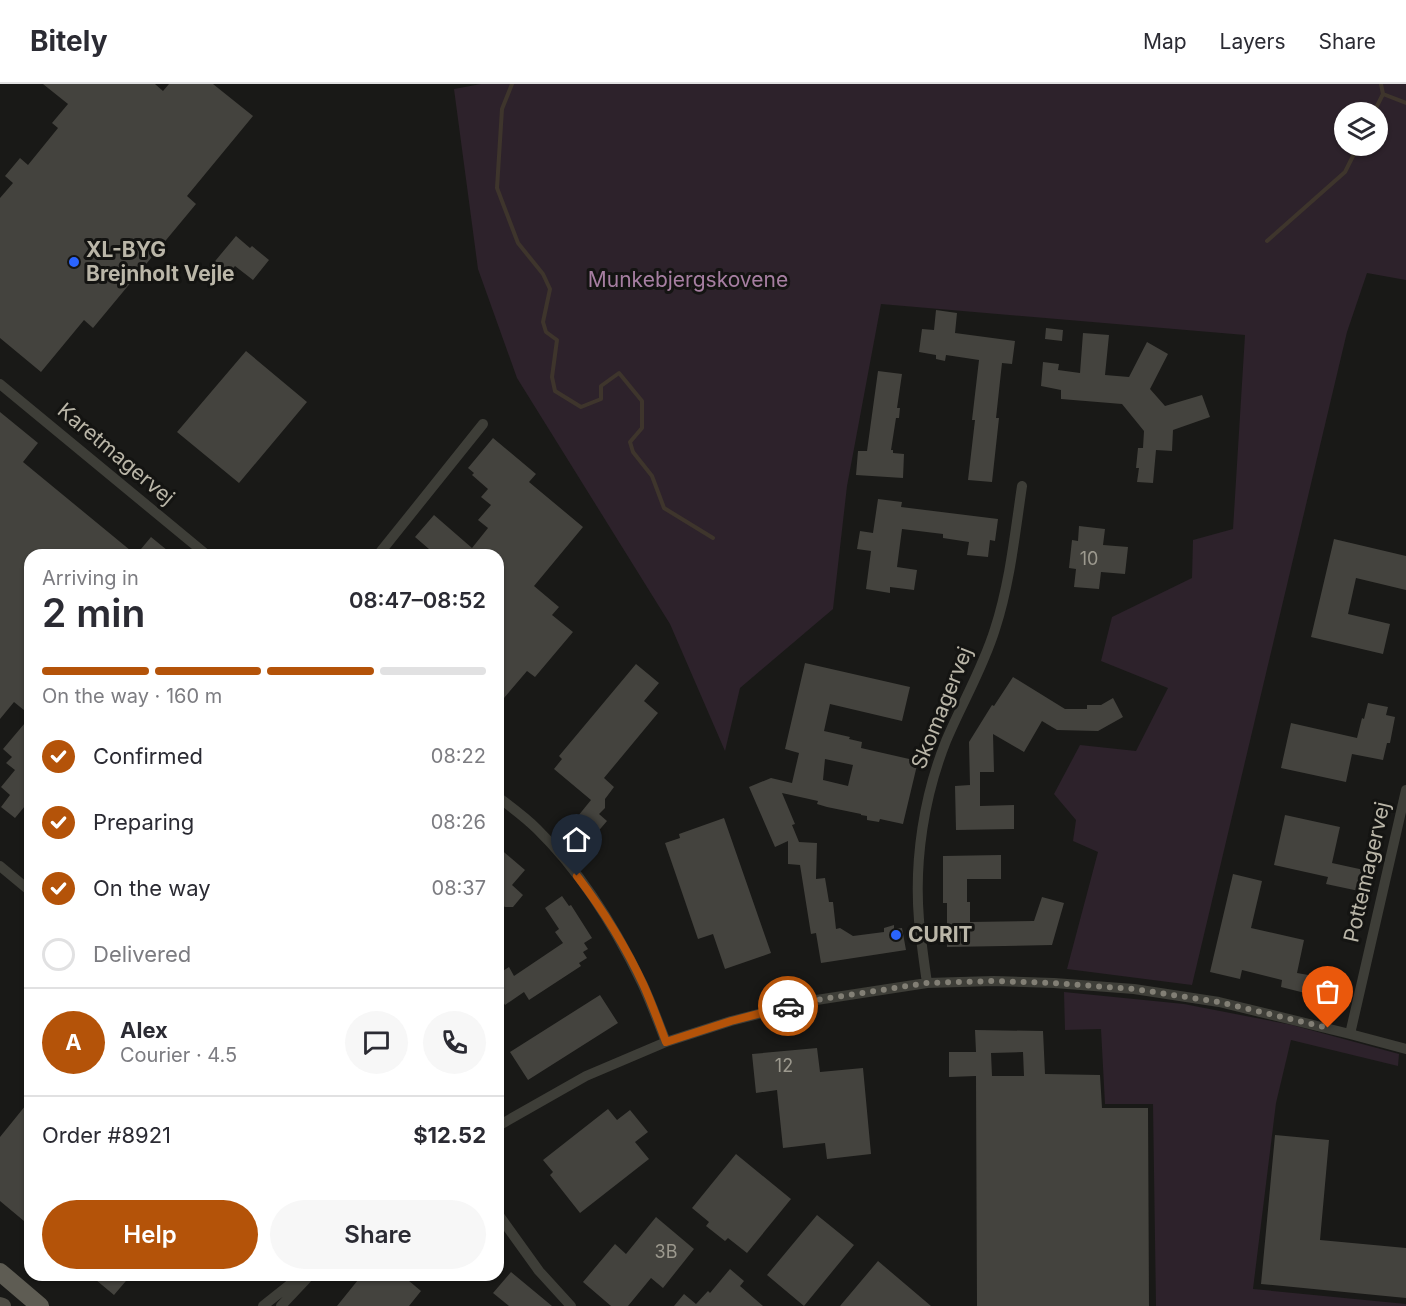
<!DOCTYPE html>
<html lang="en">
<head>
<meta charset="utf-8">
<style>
	:root { --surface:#fff; --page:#f7f7f7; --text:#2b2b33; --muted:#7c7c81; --line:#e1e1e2; --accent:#b45309 }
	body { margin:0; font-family:Inter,sans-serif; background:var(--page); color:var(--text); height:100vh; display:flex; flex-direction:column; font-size:22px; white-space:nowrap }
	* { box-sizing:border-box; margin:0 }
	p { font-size:20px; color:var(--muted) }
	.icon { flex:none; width:33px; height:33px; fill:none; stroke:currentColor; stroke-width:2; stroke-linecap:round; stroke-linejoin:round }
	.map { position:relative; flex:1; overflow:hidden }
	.panel { position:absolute; left:24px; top:465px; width:480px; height:732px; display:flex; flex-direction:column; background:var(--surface); border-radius:18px; box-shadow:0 2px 4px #0004 }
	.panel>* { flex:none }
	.buttons { position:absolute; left:1334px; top:18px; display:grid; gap:12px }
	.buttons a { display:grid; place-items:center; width:54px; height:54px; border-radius:50%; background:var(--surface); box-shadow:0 2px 4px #0004; font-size:30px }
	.pin { position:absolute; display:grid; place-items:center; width:51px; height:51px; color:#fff; margin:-62px -26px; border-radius:50% 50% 50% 0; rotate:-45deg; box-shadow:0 0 6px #0007 }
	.pin .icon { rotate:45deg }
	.courier { position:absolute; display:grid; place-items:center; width:60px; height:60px; margin:-30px; border:4px solid #b45309; border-radius:50%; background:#fff; color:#222; box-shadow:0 2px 8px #0007 }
	.headline em { font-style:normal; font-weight:600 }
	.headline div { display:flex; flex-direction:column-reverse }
	.headline { display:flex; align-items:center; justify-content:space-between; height:102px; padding:0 18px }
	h1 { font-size:39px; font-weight:600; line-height:45px }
	.bar { display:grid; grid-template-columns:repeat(4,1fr); gap:9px 6px; align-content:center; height:72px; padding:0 18px }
	.bar i { height:8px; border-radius:4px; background:var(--line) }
	.bar .selected { background:var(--accent) }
	.bar p { grid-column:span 4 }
	.line { display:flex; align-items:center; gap:15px; padding:0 18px; border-top:2px solid var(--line) }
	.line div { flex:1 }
	.round { display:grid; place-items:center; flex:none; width:63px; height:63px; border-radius:32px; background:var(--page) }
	ol { padding:0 18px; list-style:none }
	li { display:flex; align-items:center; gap:18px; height:66px }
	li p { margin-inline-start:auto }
	li .icon { padding:6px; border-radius:50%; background:var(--accent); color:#fff; stroke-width:4 }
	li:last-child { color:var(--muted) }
	li i { width:33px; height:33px; border:3px solid var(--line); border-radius:50% }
	.primary-button { display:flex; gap:12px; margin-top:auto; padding:12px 18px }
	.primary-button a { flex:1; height:69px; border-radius:36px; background:var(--accent); color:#fff; font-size:24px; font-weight:600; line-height:69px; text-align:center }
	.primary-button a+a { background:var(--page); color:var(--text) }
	header { display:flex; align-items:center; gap:36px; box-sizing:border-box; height:84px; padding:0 30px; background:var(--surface); border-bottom:2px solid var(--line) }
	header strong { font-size:28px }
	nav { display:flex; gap:33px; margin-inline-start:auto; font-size:21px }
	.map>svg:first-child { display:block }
	.green { fill:#2d222b; fill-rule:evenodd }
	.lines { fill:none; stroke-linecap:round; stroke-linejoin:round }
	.stream { stroke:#3e352c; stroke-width:4 }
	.building { fill:#44433e; fill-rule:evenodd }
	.street { stroke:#3e3e38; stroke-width:10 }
	.secondary { stroke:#4f4d45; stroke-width:16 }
	.primary { stroke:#5e5c53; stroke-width:18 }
	.done { stroke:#827f75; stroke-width:6; stroke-dasharray:0 10.8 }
	.route { stroke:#b45309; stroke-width:8 }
	.poi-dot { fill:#2a64fe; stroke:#141412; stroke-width:2 }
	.labels { text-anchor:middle; stroke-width:6; stroke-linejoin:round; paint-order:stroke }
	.number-label { font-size:18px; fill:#9c998e }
	.poi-label { font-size:21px; font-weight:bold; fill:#bab6a8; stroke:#141412; text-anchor:start }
	.park-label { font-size:21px; fill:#a67ea1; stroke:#141412 }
	.street-label { font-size:21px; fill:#bab6a8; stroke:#141412 }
</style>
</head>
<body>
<header>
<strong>Bitely</strong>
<nav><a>Map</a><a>Layers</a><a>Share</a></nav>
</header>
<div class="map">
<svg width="1406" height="1222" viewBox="0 0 1406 1222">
	<rect width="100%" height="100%" fill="#191917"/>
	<!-- green -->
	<path class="green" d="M481,0H1406V196L1367,189L1347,248L1192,901L1067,885L1098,768L1073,757L1076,736L1054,710L1080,661L1136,667L1168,604L1101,577L1112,533L1192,494L1193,456L1233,445L1245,251L881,220L847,402L833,525L740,604L725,667L670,540L517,294L478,185L454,5ZM1344,28H1377V62H1344Z
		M1064,908L1184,920L1292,941L1399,970L1398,982L1291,956L1276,1019L1253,1205L1406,1220V1222H1156L1153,1020H1105L1101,945L1065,946Z"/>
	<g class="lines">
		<!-- stream -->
		<path class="stream" d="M512,0L502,25L497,104L518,159L543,190L550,205L543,238L546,248L557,256L552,293L555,307L581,323L601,315V302L619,289L642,317V344L630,358L633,368L652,392L664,424L713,454
			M1381,0L1383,10L1406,19
			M1374,28L1383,10
			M1267,157L1345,88L1358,62"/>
	</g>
	<!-- building -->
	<path class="building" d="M43,0H155L163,7L169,0H213L253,32L187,112L196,120L93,244L84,236L41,288L0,254V114L13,99L5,92L20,74L28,81L58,44L52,39L68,20Z
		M236,152L250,164L252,162L269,176L253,196L235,182L220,200L206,188Z
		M936,226L957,229L955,249L1015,257L1012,280L1002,279L996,334H999L992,398L968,396L975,336H972L979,276L946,271L945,277L936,275V271L919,268L922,245L934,246Z
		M1046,244L1063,246L1062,257L1045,255Z
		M1083,249L1109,251L1105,291L1129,293L1147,258L1168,270L1150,305L1165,322L1202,311L1210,333L1173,346L1172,367L1156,366L1153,399L1137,398L1139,384H1136L1138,364H1143L1144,347L1122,320L1061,315V306L1041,302L1043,278L1059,280L1058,286L1080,289Z
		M246,267L307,318L239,399L177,348Z
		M878,287L902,290L897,324H900L899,334H896L891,366H893V369L904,370L903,394L856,391L858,367H867Z
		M0,328L38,359L23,378L136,471L151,453L173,471H30V631L14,618L0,635Z
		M493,354L536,390L529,398L583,443L534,502L559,523L552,531L573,548L535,593L527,587L498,621V471H436L415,453L434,431L472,464L488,444L478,436L491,421L481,413L488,405L472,391L474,389L468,384Z
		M878,415L902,418L901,423L998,435L995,457L990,456L988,473L967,471L969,458L943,454V450L902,445L897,483L917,486L914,506L890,503V509L866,505L871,467L857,465L860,447L873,449Z
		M1079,442L1105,445L1103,461L1128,463L1125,490L1101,488L1099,505L1074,503L1076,485L1069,484L1072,456L1078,457Z
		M1334,455L1406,472V506L1356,494L1348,530L1390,540L1383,570L1311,553Z
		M805,579L910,603L902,637L830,620L824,647L850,653L849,655L862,658L861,664L918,677L903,740L880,735L879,738L867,736V732L861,731V730L827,723L817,720L818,717L782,709L795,740L792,741L799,758L817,759L816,795L825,794L829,818H833L836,845L840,844L853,852L884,848V844L894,841V845L902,844L906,866L821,879L816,849L811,850L800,781L788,780V757L775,763L749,703L771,694L792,699L799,669L785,665ZM825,675L853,681L848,702L823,696Z
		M636,580L659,599L644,617L658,629L604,694L614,703L605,715V724L599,730L607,737L584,764L565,748L591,716L554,685L562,675L559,672Z
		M1013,593L1065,625H1087V621H1101L1113,614L1123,633L1098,647L1057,646L1042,637L1024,668L993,650L994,688H980V722L1014,721V745L956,746L955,702L970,701L969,658L992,621L994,622Z
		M1368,619L1388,623L1386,631L1395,633L1390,659H1387L1383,676L1352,670L1346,698L1281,684L1291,639L1357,654L1362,634L1364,635Z
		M30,633V716L15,734L1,723L10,711L1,703L15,686L6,679L12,673L3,665Z
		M1285,731L1340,743L1332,779L1364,786L1359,807L1326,800L1328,793L1274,781Z
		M724,734L771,869L725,885L713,850L698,855L665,759L680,754L679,750Z
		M498,763L525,786L512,801L523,811L513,823H505L498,818Z
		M1001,771V795H967V818H970V838L1034,837L1042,813L1064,819L1052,861L947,863V819H943V772Z
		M1233,790L1262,797L1251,844L1304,856L1297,889L1314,892L1309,910L1281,903L1282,896L1242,886L1240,895L1210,888Z
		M562,812L569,822L571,821L592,854L584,859L588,865L583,868L587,874L579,879L581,882L529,916L524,908L505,921L498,910V890L509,883L514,892L563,859L555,848L559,845L545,824Z
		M1330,894L1338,907L1325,914L1317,902Z
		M600,911L618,939L528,996L510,968Z
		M975,946L1043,947L1045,990L1100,991L1102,1024H1148L1149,1222H977L976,992L949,993V968H976ZM1023,968L1024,992H992L991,969Z
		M817,964L820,988L863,984L871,1070L827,1075L825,1059L783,1064L777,1006L756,1009L752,970Z
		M30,1016V1142L0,1117V1053Z
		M608,1025L617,1036L630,1026L648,1048L635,1058L649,1075L580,1129L550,1091L553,1088L543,1076Z
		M1275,1051L1329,1056L1320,1156L1406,1164V1214L1261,1200Z
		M736,1070L791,1115L747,1169L728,1154L725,1157L706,1142L709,1138L692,1124Z
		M817,1131L854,1161L804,1222L767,1191Z
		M656,1133L694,1165L663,1204L651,1194L628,1222H611L583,1198L615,1160L626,1170Z
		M878,1177L931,1222H840Z
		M730,1185L744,1197L740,1202L763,1222H674L684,1210L696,1220L708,1207L710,1209Z
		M511,1188L552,1222H509L493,1209Z
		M90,1191H131L114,1211Z
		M362,1191H402L421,1207L409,1222H337Z"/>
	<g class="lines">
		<!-- street -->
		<path class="street" d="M0,300L207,471
			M378,471L483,340
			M498,713C511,723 525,733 537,745C581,788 615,843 642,899C651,918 658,938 666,958
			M0,782L30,807
			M927,899C924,878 921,857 919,836C914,776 924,712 946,657C962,619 983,584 995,545C1010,499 1015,449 1022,402
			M1350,950L1406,706
			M498,1042L586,992L666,958L731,937L810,917L927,899L994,897L1054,899L1134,905L1219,918L1350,950L1406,965
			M498,1130L539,1187L571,1222
			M263,1222L302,1191
			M281,1222L310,1191"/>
		<!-- secondary -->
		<path class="secondary" d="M0,1221L3,1222"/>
		<!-- primary -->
		<path class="primary" d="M0,1188L40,1222"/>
	</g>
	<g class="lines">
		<!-- done -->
		<path class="done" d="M788,922L810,917L927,899L994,897L1054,899L1134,905L1219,918L1328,944"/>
		<!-- route -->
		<path class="route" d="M577,792C603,826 626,863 644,902C652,920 659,939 666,958L731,937L788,922"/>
	</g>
	<!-- markers -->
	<g class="poi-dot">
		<circle cx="74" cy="178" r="6"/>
		<circle cx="896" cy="851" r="6"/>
	</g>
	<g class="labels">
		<!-- number labels -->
		<g class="number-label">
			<text x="1089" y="481">10</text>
			<text x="784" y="988">12</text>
			<text x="666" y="1174">3B</text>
		</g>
		<!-- poi labels -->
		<g class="poi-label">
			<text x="86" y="173">XL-BYG<tspan x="86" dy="24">Brejnholt Vejle</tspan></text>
			<text x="908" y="858">CURIT</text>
		</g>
		<!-- park labels -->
		<g class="park-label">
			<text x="688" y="203">Munkebjergskovene</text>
		</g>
		<!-- street labels -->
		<g class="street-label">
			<text transform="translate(116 370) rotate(40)" y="7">Karetmagervej</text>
			<text transform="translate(942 624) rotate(-68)" y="7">Skomagervej</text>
			<text transform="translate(1367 788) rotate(-77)" y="7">Pottemagervej</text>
		</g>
	</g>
</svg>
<div class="buttons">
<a><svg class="icon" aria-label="layers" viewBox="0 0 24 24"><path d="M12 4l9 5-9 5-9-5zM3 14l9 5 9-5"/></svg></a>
</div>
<div class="pin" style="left:1328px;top:944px;background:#ea580c"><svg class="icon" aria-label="bag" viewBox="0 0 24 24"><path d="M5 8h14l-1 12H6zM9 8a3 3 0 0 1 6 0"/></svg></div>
<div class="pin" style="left:577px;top:792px;background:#1f2937"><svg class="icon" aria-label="home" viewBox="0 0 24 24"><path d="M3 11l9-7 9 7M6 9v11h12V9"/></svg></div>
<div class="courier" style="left:788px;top:922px"><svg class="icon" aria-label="car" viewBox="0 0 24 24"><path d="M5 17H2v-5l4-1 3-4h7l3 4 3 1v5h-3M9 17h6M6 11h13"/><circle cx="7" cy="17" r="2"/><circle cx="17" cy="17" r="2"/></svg></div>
<section class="panel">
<div class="headline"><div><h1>2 min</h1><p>Arriving in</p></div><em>08:47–08:52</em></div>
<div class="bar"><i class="selected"></i><i class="selected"></i><i class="selected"></i><i></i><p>On the way · 160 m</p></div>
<ol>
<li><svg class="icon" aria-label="check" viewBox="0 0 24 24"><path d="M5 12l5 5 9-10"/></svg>Confirmed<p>08:22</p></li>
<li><svg class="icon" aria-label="check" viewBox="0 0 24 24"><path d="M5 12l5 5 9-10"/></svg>Preparing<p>08:26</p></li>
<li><svg class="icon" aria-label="check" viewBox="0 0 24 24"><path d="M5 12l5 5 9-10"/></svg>On the way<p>08:37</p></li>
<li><i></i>Delivered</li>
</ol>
<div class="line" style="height:108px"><b class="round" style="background:var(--accent);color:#fff">A</b><div><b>Alex</b><p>Courier · 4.5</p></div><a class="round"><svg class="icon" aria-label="chat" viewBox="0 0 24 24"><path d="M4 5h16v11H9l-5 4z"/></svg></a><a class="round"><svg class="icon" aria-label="phone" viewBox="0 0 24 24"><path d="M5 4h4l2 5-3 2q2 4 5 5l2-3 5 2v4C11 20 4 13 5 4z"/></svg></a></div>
<div class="line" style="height:78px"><div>Order #8921</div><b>$12.52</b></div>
<div class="primary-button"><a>Help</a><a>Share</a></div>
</section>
</div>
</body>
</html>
